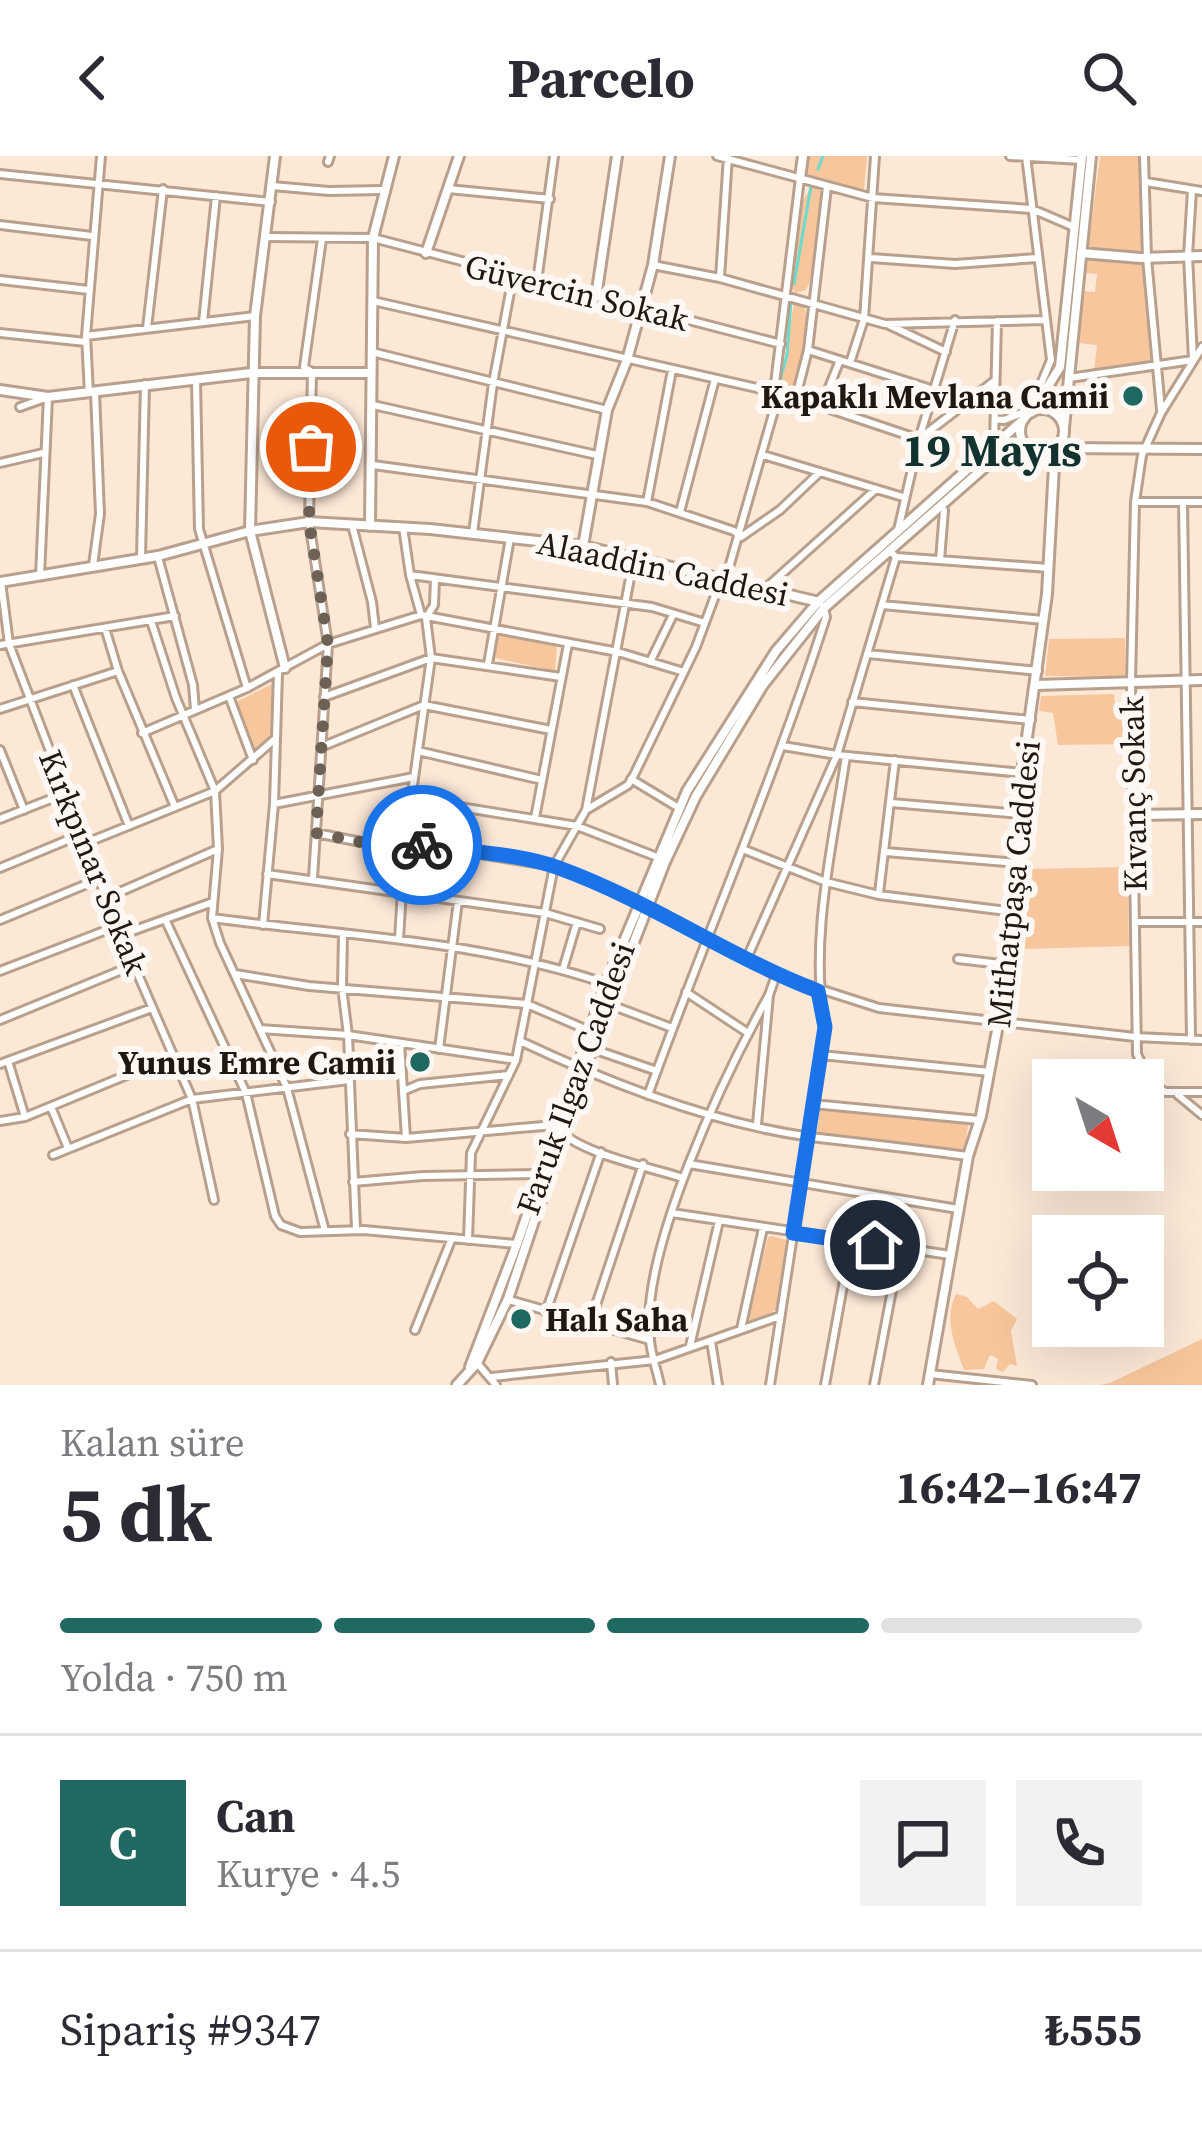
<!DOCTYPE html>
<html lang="tr">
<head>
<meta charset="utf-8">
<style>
	:root { --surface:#fff; --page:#f2f2f3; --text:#2b2b33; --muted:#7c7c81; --line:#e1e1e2; --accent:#206960 }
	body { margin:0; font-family:"Source Serif 4",serif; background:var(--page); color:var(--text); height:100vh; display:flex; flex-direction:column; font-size:45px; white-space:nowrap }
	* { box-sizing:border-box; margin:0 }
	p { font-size:39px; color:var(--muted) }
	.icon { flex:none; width:66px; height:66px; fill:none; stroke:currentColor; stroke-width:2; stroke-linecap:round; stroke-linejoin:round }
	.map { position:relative; height:1229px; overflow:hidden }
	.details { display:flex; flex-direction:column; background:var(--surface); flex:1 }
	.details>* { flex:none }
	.needle { width:78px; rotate:141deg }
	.fabs { position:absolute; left:1032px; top:903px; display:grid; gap:24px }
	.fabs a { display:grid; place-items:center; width:132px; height:132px; border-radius:0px; background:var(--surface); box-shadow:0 12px 48px #0002; font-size:60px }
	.pin { position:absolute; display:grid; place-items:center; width:102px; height:102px; color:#fff; margin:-51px; border:6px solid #fff; border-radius:50%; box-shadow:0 3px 12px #0007 }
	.courier { position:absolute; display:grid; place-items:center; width:120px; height:120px; margin:-60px; border:9px solid #1a73e8; border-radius:50%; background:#fff; color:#222; box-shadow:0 3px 15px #0007 }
	.overview em { font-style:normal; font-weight:700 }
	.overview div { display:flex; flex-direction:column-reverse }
	.overview { display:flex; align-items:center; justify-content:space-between; height:204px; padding:0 60px }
	h1 { font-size:78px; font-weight:700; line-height:90px }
	.bar { display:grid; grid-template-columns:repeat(4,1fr); gap:18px 12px; align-content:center; height:144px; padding:0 60px }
	.bar i { height:15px; border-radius:9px; background:var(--line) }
	.bar .on { background:var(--accent) }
	.bar p { grid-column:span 4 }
	.line { display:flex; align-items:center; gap:30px; padding:0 60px; border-top:3px solid var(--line) }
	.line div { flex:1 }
	.round { display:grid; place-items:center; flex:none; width:126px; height:126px; border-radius:0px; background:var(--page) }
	header { display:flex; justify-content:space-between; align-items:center; height:156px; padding:0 60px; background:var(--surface); font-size:54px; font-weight:700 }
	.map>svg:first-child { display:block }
	.green { fill:#f7c69c }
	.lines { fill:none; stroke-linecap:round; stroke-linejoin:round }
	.stream { stroke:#6adbcc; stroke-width:3 }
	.minor-casing { stroke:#b8a08d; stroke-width:12 }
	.tertiary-casing { stroke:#b8a08d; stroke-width:14 }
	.minor { stroke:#fff; stroke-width:6 }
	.tertiary { stroke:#fff; stroke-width:8 }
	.done { stroke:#6d6156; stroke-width:12; stroke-dasharray:0 21.6 }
	.route { stroke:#1a73e8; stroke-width:15 }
	.poi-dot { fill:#206960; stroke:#fdf8f4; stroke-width:4.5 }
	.labels { text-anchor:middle; stroke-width:12; stroke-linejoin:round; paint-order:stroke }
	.street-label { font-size:33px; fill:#201810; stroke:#fdf8f4 }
	.poi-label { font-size:33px; font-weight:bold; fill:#201810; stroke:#fdf8f4; text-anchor:end }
	.district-label { font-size:45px; font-weight:bold; fill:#11322e; stroke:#fdf8f4 }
</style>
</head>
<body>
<header><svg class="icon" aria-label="back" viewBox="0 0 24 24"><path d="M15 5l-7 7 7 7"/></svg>Parcelo<svg class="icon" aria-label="search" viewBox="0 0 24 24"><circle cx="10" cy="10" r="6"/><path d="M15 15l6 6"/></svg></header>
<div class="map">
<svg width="1202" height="1229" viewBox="0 0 1202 1229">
	<rect width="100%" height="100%" fill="#fce8d7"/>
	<!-- green -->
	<path class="green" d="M808,0H867L864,34L806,19Z
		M1100,0H1140L1144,95L1105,98L1088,93Z
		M812,30L823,35L812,121L806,134L795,137L792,130L803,44Z
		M1146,104L1153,200L1151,207L1094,215L1097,189L1078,187L1083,135L1095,136L1097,118L1085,117L1087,105Z
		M794,147L804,149C811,178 806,210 790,234L780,230Z
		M499,479L557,489L555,515L491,501Z
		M1125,482V521L1045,520L1049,483Z
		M274,527L273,582L257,597H252L236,546Z
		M1114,538L1115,550H1124L1126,588L1058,589L1053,557L1039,555L1041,540Z
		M1127,711L1129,790L1025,793L1029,713Z
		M820,952L969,965L964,995L817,977Z
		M772,1080L790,1085L776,1154L752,1166L749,1162L768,1081Z
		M956,1138L967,1141L978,1153L994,1145L1017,1163L1011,1175L1017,1210L1010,1208L1003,1216L996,1213L998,1203L990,1199L984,1213L964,1214C955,1189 943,1163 956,1138Z
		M1202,1183V1229H1099L1110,1227Z"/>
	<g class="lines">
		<!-- stream -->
		<path class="stream" d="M818,13L823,0
			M794,128L811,30
			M780,224L787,199L791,145"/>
		<defs>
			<path id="minor" d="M717,0L873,42L1032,53L1074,71
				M1010,0L1081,4
				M1026,0L1051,204L1028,259
				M1144,0L1147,102L1161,254
				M328,6L330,0
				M0,18L271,46
				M1146,26L1202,35
				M272,30L329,35L383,34
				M448,33L550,43
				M0,69L92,80
				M267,81L373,82L781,188
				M871,102L955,108L1037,102
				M653,109L720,122L885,168L1044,164
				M720,122L728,0
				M0,124L89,134
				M537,126L554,0
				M373,145L788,239L919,283L993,226
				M203,166L216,40
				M889,169L946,196
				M147,172L163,33
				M0,177L86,186
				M86,180L255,160
				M1202,191L1161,257L1142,299L1135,346L1131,526L1137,898L1152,930L1166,936H1202
				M808,194L934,234
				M372,196L607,254
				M850,207L864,163L875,0
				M1069,222L1193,204L1188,100L1192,34
				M196,225L199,373L247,532
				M774,236L800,22
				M89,237L86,180L101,0
				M796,241L808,194L827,31
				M373,249L597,299
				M822,249L840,204
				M20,251L48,241L40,420
				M995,263L1004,264L1029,254
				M994,287L997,165
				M763,299L903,341
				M0,307L43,297
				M373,309L647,346L734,375L741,381L780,354L820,316
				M647,346L672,214
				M1135,346H1202
				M1183,346L1191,884
				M680,356L715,223
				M352,369L372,446L375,472
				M403,371L410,419L421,459
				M898,374L919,283L955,164
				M473,377L493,227L513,120
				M158,401L193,529L195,554
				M897,401L1049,412
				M141,402L145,228
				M940,404L944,354L941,351
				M93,409L100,358L95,236
				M410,419L652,451L705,467
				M726,422L779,237
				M1,426L9,488L117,770L192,943L214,1044
				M766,432L876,333
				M882,449L1044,464
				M151,465L176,542L215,635L218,693L212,762L220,787L287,932L325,1075
				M105,472L118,515L175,651
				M0,489L175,460
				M868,498L1038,515
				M650,506L672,461
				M488,508L510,382
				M73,529L129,670
				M229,540L253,604
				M324,541L431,502L561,521
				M852,546L1031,564
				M0,553L118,515
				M142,577L247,532L328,488L421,459L618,496L684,516
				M783,590L837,599L1022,617
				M321,591L424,549L551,574
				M0,594L24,654
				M418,595L542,624
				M631,623L679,652
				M411,643L577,670L657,701
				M891,647L1022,658
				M274,648L414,621
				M586,654L628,629L634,619L696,491L722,421
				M535,662L568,488
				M0,663L66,637
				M316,677L366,687L405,686L554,710L649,750L776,819L879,852L1135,881L1202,884
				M86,687L215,635L275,583
				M745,694L826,726L879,739L1015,756
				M886,696L1019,707
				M0,712L82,678
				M267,718L545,757L600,773
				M313,722L328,488L309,366L312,216L304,211L322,83
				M879,737L895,604
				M106,742L218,693
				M212,762C346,780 481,784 610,829
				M165,763L246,937L275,1060L281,1069L300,1076L364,1074L516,1088
				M0,764L99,723
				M1135,766H1202
				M263,769L274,648L278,517
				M343,777L342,831L348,879L356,1073
				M121,779L213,746
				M399,783L405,686L431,502L426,462L434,449L435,423
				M747,802L837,599L896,401L891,396
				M958,803L1009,809
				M563,813L577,766
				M0,815L117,770
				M235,818L309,830L527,848L590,875
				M686,836L748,877
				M611,849L672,872
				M0,864L134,809
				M260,873L348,879L516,904
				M520,885C607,926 715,968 811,981C863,987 916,993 968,1000
				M400,887L406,982
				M439,893L458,745
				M593,893L657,915
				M821,899L990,916
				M8,905L25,961L173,900
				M0,908L152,852
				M403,935L420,928L509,919
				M648,939C706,779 774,623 826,461L824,452
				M1178,939L1202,959
				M813,948L979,964
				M51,951L68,992
				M0,965L25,961
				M757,968L769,839L776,819
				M350,978L406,982L555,969C574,997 650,1011 683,1022
				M53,999L192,943L349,924
				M689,1008L958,1053
				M353,1026L423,1020L539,1018
				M672,1057L950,1099
				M468,1084L471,997L516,904L554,710L586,654L634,401
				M509,1144L650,1184
				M546,1156L601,996
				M590,1167L643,1008
				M741,1173L763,1072
				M415,1174L452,1082
				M711,1185L718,1229
				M690,1190L719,1065
				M611,1206L613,1229
				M477,1207L496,1229
				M930,1218L1032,1229
				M492,1221L655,1204L780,1160
				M660,1229C657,1214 651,1199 650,1184C639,1096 725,918 769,839
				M770,1229L825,871C809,783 833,688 846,600
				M825,1229L851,1086
				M874,1229L900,1092"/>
			<path id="tertiary" d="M275,0L255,160L250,375L285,512
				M800,22L803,0
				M426,97L459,0
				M1081,97L1141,102L1202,100
				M596,141L617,0
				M0,234L48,241L251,217H370
				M1020 275a22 22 0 1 1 44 0a22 22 0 1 1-44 0Z
				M1032,256L1060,211L1082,0
				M1064,272L1091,0
				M1056,292L1202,293
				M370,370L373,82L394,0
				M583,390L607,254L627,204L653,109L670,0
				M0,426L158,400L250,375L309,366L430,373L583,390L819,446
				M1036,529L1202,524
				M1133,659L1202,658
				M470,1211L517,1088L606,828L687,635L776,495L818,446L1024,263
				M457,1229L477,1207L508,1143L584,915L665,706L696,640L763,529L824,452L1002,296L1015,292L1036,296
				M928,1229L968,1000L981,960L1012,794L1022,617L1047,438L1055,292"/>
		</defs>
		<!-- minor casing -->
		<use href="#minor" class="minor-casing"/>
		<!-- tertiary casing -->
		<use href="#tertiary" class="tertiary-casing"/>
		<!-- minor -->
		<use href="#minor" class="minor"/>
		<!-- tertiary -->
		<use href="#tertiary" class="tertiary"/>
	</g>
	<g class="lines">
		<!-- done -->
		<path class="done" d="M311,291L309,365L328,488L316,677L366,687L422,689"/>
		<!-- route -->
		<path class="route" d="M422,689C466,696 518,697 559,712C650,745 729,801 818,835L825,871L793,1077L875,1089"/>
	</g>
	<!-- markers -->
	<g class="poi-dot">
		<circle cx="1133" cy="240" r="12"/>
		<circle cx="420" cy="906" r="12"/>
		<circle cx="521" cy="1163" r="12"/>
	</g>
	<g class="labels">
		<!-- street labels -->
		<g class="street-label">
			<text transform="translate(577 136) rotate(14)" y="12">Güvercin Sokak</text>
			<text transform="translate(663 412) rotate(12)" y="12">Alaaddin Caddesi</text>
			<text transform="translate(1133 638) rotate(-91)" y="12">Kıvanç Sokak</text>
			<text transform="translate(94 706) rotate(68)" y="12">Kırkpınar Sokak</text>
			<text transform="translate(1013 728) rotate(-84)" y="12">Mithatpaşa Caddesi</text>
			<text transform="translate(575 922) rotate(-70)" y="12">Faruk Ilgaz Caddesi</text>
		</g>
		<!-- poi labels -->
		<g class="poi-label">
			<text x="1109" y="252">Kapaklı Mevlana Camii</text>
			<text x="396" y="918">Yunus Emre Camii</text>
			<text x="545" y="1175" text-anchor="start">Halı Saha</text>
		</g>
		<!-- district labels -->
		<g class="district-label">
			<text x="992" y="310">19 Mayıs</text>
		</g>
	</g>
</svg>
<div class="fabs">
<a><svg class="needle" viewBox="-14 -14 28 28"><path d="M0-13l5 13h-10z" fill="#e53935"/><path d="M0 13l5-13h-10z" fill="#7c7c81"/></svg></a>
<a><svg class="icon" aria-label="locate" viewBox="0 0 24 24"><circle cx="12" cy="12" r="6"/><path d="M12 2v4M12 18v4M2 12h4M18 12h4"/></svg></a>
</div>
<div class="pin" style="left:311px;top:291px;background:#ea580c"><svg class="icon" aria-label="bag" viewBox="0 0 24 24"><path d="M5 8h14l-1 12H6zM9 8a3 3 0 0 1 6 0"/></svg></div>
<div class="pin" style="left:875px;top:1089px;background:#1f2937"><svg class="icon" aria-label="home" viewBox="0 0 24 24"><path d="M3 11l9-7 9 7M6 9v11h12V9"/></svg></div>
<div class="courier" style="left:422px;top:689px"><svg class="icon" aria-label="bike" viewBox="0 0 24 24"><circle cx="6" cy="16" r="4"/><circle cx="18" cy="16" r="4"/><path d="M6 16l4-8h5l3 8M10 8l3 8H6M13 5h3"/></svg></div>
</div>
<section class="details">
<div class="overview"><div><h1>5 dk</h1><p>Kalan süre</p></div><em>16:42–16:47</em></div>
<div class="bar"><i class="on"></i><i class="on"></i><i class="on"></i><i></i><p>Yolda · 750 m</p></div>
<div class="line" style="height:216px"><b class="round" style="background:var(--accent);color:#fff">C</b><div><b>Can</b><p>Kurye · 4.5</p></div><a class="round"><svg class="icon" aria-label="chat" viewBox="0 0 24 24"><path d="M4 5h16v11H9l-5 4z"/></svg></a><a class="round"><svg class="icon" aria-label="phone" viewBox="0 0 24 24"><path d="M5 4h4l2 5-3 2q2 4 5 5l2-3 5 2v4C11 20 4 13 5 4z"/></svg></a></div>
<div class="line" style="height:156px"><div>Sipariş #9347</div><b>₺555</b></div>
</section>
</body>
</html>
